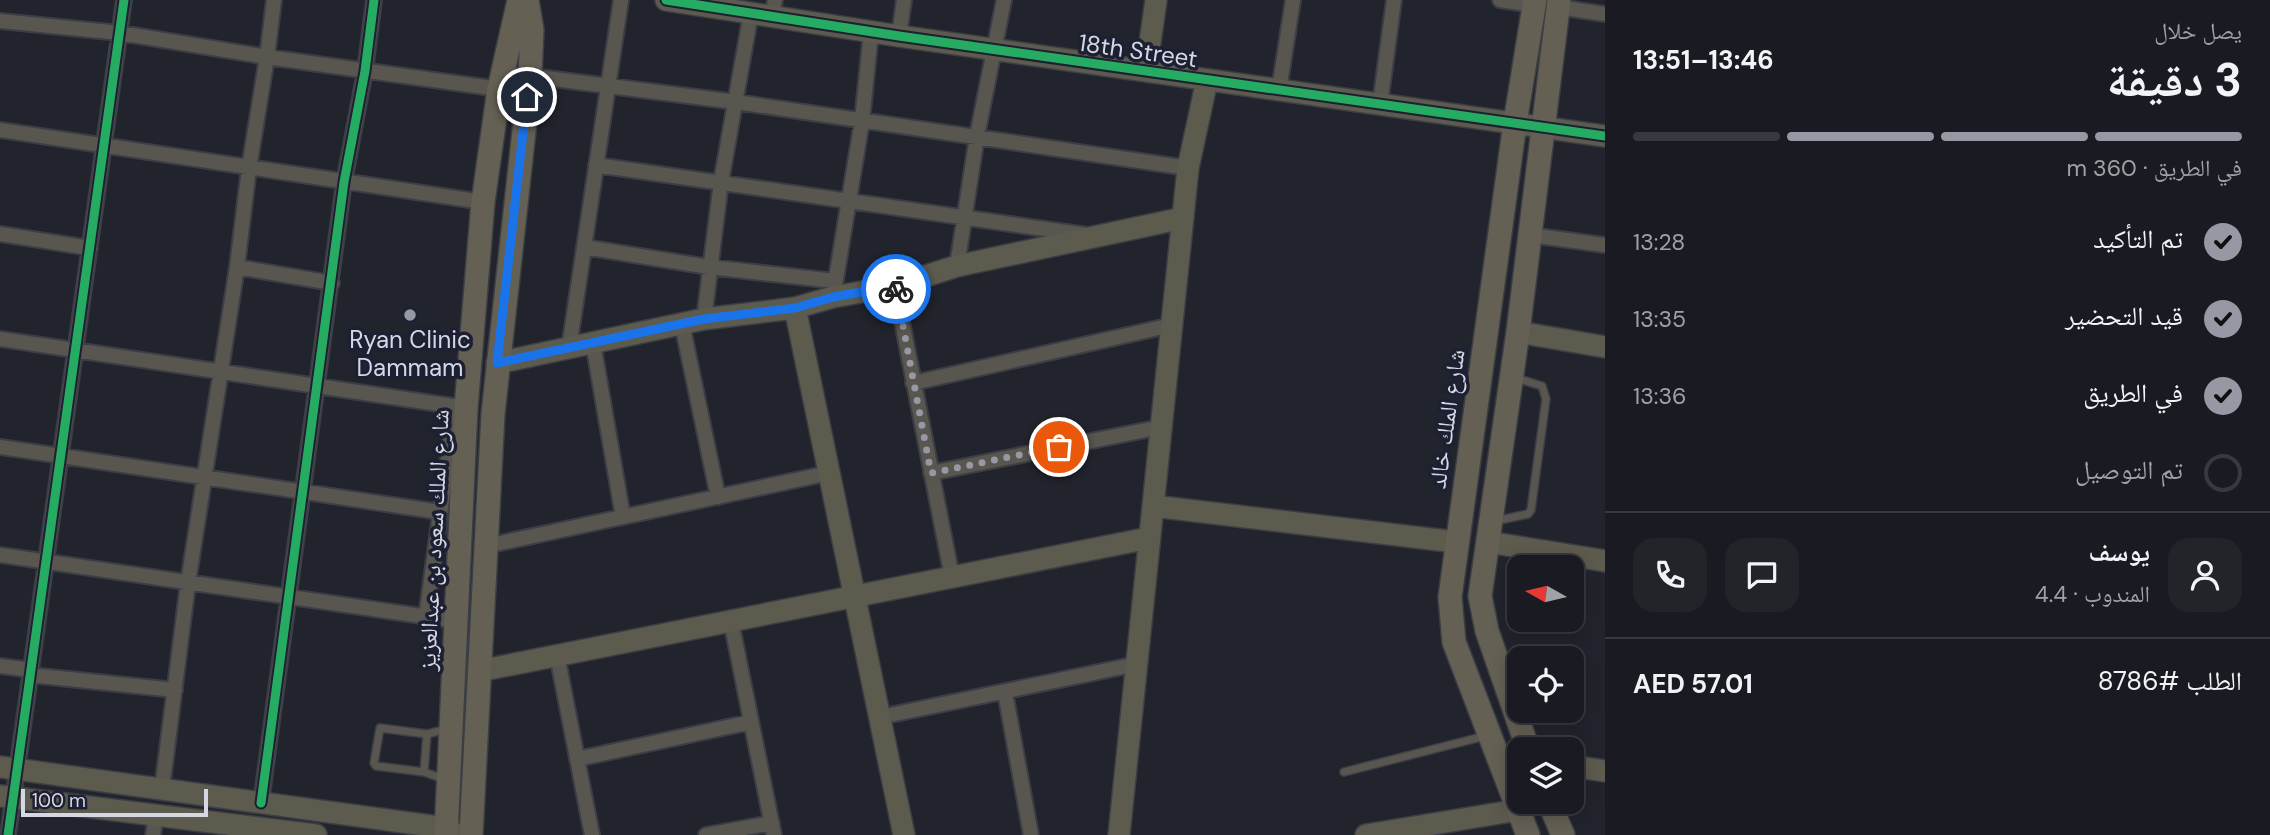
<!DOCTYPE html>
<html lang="ar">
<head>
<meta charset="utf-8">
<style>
	:root { --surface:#1a1b22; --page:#23242a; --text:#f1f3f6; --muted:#9fa1a5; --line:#383940; --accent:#9698a4 }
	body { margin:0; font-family:"DM Sans","Noto Naskh Arabic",sans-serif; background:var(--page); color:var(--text); direction:rtl; height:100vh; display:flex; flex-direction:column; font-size:26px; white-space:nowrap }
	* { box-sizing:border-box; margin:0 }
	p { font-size:23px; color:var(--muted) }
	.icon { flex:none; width:38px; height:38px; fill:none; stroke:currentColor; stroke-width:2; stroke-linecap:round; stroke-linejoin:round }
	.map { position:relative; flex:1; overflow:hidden; direction:ltr }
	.panel { display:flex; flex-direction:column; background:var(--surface); width:665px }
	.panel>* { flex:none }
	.needle { width:46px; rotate:278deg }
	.tools { position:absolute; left:1507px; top:555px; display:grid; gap:14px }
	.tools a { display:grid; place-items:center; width:77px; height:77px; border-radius:14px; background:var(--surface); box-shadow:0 4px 18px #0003,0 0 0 2px var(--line); font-size:35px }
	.scale { position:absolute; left:21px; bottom:18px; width:187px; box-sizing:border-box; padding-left:7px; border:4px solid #d5d7e4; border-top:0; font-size:19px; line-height:24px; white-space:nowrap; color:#d5d7e4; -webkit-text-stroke:5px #1d2032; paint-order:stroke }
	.pin { position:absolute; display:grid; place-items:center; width:60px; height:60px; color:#fff; margin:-30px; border:4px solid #fff; border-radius:50%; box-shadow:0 2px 7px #0007 }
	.courier { position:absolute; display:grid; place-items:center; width:70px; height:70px; margin:-35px; border:5px solid #1a73e8; border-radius:50%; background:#fff; color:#222; box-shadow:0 2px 9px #0007 }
	.overview em { font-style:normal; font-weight:700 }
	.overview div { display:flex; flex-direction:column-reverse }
	.overview { display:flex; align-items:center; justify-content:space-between; height:119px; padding:0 28px }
	h1 { font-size:46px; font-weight:700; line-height:52px }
	.bar { display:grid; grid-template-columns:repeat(4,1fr); gap:10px 7px; align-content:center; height:84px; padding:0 28px }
	.bar i { height:9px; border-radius:5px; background:var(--line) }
	.bar .current { background:var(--accent) }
	.bar p { grid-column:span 4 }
	.line { display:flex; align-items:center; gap:18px; padding:0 28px; border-top:2px solid var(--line) }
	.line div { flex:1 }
	.round { display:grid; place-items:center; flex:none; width:74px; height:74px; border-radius:21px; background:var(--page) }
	ol { padding:0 28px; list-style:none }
	li { display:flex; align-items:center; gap:21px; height:77px }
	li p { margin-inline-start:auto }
	li .icon { padding:7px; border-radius:50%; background:var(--accent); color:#111; stroke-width:4 }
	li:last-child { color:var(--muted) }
	li i { width:38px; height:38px; border:4px solid var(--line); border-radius:50% }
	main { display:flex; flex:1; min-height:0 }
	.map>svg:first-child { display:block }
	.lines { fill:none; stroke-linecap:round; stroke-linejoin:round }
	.lane-casing { stroke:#3c3e46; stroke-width:10 }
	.street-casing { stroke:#3c3e46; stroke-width:18 }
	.secondary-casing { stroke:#3c3e46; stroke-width:24 }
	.primary-casing { stroke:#3c3e46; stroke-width:26 }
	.lane { stroke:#59564f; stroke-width:7 }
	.street { stroke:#59564f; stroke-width:14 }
	.secondary { stroke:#5d5a4e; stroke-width:21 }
	.primary { stroke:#646054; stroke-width:23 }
	.cycleway-casing { stroke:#1d2032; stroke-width:13 }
	.cycleway { stroke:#26ab63; stroke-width:9 }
	.done { stroke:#9698a4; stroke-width:7; stroke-dasharray:0 12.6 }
	.route { stroke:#1a73e8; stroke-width:9 }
	.poi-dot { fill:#9698a4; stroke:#1d2032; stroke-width:2.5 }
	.labels { text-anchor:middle; stroke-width:7; stroke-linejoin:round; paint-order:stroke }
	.street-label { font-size:24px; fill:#d5d7e4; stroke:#1d2032 }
	.poi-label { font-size:24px; fill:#d5d7e4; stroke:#1d2032 }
</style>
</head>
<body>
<main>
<section class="panel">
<div class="overview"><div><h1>3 دقيقة</h1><p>يصل خلال</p></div><em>13:46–13:51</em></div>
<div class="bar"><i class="current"></i><i class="current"></i><i class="current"></i><i></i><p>في الطريق · 360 m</p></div>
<ol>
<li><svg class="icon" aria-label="check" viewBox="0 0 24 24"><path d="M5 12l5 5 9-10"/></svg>تم التأكيد<p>13:28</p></li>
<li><svg class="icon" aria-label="check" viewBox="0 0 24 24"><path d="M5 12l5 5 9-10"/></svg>قيد التحضير<p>13:35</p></li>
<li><svg class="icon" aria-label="check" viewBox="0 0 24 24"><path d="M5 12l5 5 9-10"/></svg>في الطريق<p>13:36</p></li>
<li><i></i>تم التوصيل</li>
</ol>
<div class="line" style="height:126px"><a class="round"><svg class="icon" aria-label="person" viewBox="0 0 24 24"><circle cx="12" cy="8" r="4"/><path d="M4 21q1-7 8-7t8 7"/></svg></a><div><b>يوسف</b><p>المندوب · 4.4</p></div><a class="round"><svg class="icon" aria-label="chat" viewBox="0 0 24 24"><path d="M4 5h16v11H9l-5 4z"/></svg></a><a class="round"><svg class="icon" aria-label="phone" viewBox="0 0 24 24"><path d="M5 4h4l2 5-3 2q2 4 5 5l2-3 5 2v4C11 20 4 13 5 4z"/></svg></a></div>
<div class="line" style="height:91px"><div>الطلب #8786</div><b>AED 57.01</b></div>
</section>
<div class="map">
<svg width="1605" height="835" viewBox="0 0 1605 835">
	<rect width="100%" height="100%" fill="#22242d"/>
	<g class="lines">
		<defs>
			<path id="lane" d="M1495,521L1528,514L1531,510L1546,399L1542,386L1516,378
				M424,772L376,766L374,763L380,728L427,734
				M1344,772L1485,736
				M444,779L424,772L427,734L447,729"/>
			<path id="street" d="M1500,0L1534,5
				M1558,7L1605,14
				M772,16L775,0
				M0,21L120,33L267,57L499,89
				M899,36L904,0
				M530,76L736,102L1188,168
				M1279,90L1293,0
				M1380,104L1394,0
				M0,130L483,202
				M596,165L1087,235
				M0,234L90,248
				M1530,235L1605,245
				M584,247L709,267L835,281
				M957,266L977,136L1004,0
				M237,267L332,283
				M895,286L952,577
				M833,297L862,121L871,32
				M704,319L721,182L751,13
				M682,324L718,497
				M0,339L466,408
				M593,343L623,517
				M569,348L621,0
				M913,383L1172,325
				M0,447L440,512
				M931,473L1161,427
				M486,546L829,473
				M0,555L456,621
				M426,617L455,406
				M731,621L774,835
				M557,655L592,835
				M0,666L31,670
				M30,675L175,690
				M1005,692L1031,835
				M880,717L1137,664
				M577,759L751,722
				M162,789L188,583L237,267L249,168L267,57L274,0
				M261,803L344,182L365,71L374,0
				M8,835L124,0
				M153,835L156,815
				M706,835L772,823"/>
			<path id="secondary" d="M666,0L899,36L1605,136
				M1146,71L1156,0
				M795,308L904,835
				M1518,332L1605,347
				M497,363L704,319L795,308L833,297L895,286L957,266L1183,218
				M1153,506L1456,542
				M1488,542L1605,561
				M479,671L1149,538
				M1572,766L1605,771
				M0,767L446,828L458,835
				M0,796L316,835
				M1119,835L1188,168L1207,80
				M1366,835L1518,810"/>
			<path id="primary" d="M1528,749L1487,631L1480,596L1518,332L1559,0
				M1549,802L1563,835
				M446,835L466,408L483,202L499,89L519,0
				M471,835L493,414L530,76L532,30L527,0
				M1528,835L1454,642L1450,597L1515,123L1535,0"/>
		</defs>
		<!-- lane casing -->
		<use href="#lane" class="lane-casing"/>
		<!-- street casing -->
		<use href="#street" class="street-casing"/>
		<!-- secondary casing -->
		<use href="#secondary" class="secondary-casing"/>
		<!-- primary casing -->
		<use href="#primary" class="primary-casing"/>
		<!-- lane -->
		<use href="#lane" class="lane"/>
		<!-- street -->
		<use href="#street" class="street"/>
		<!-- secondary -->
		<use href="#secondary" class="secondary"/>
		<!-- primary -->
		<use href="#primary" class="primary"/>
		<defs>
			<path id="cycleway" d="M666,0L899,36L1605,136
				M261,803L344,182L365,71L374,0
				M8,835L124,0"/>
		</defs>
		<!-- cycleway casing -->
		<use href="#cycleway" class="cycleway-casing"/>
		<!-- cycleway -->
		<use href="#cycleway" class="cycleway"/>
	</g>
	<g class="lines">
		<!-- done -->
		<path class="done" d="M896,289L931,473L1059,447"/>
		<!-- route -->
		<path class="route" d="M527,97L497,363L704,319L795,308L833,297L895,286L896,289"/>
	</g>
	<!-- markers -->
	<circle class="poi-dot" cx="410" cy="315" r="7"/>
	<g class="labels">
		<!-- street labels -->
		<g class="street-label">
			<text transform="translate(1138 51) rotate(8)" y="8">18th Street</text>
			<text transform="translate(1447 419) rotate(-82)" y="8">شارع الملك خالد</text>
			<text transform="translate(434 540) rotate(-87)" y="8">شارع الملك سعود بن عبدالعزيز</text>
		</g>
		<!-- poi labels -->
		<g class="poi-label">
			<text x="410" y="348">Ryan Clinic<tspan x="410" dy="28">Dammam</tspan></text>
		</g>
	</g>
</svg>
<div class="tools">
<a><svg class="needle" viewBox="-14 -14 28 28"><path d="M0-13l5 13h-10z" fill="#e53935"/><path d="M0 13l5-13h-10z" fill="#9fa1a5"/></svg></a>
<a><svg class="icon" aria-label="locate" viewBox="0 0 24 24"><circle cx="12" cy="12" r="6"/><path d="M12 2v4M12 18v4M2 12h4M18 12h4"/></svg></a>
<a><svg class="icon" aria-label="layers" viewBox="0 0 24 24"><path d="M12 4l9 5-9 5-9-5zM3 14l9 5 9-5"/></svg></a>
</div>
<div class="scale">100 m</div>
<div class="pin" style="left:1059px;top:447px;background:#ea580c"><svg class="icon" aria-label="bag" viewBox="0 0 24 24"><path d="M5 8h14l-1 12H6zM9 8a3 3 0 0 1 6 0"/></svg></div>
<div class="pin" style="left:527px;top:97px;background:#1f2937"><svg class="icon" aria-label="home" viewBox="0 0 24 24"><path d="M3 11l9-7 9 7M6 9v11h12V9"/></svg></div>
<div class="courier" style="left:896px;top:289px"><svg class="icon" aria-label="bike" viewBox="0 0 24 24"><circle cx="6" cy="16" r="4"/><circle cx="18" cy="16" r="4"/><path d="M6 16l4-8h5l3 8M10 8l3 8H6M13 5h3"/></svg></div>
</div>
</main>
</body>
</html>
